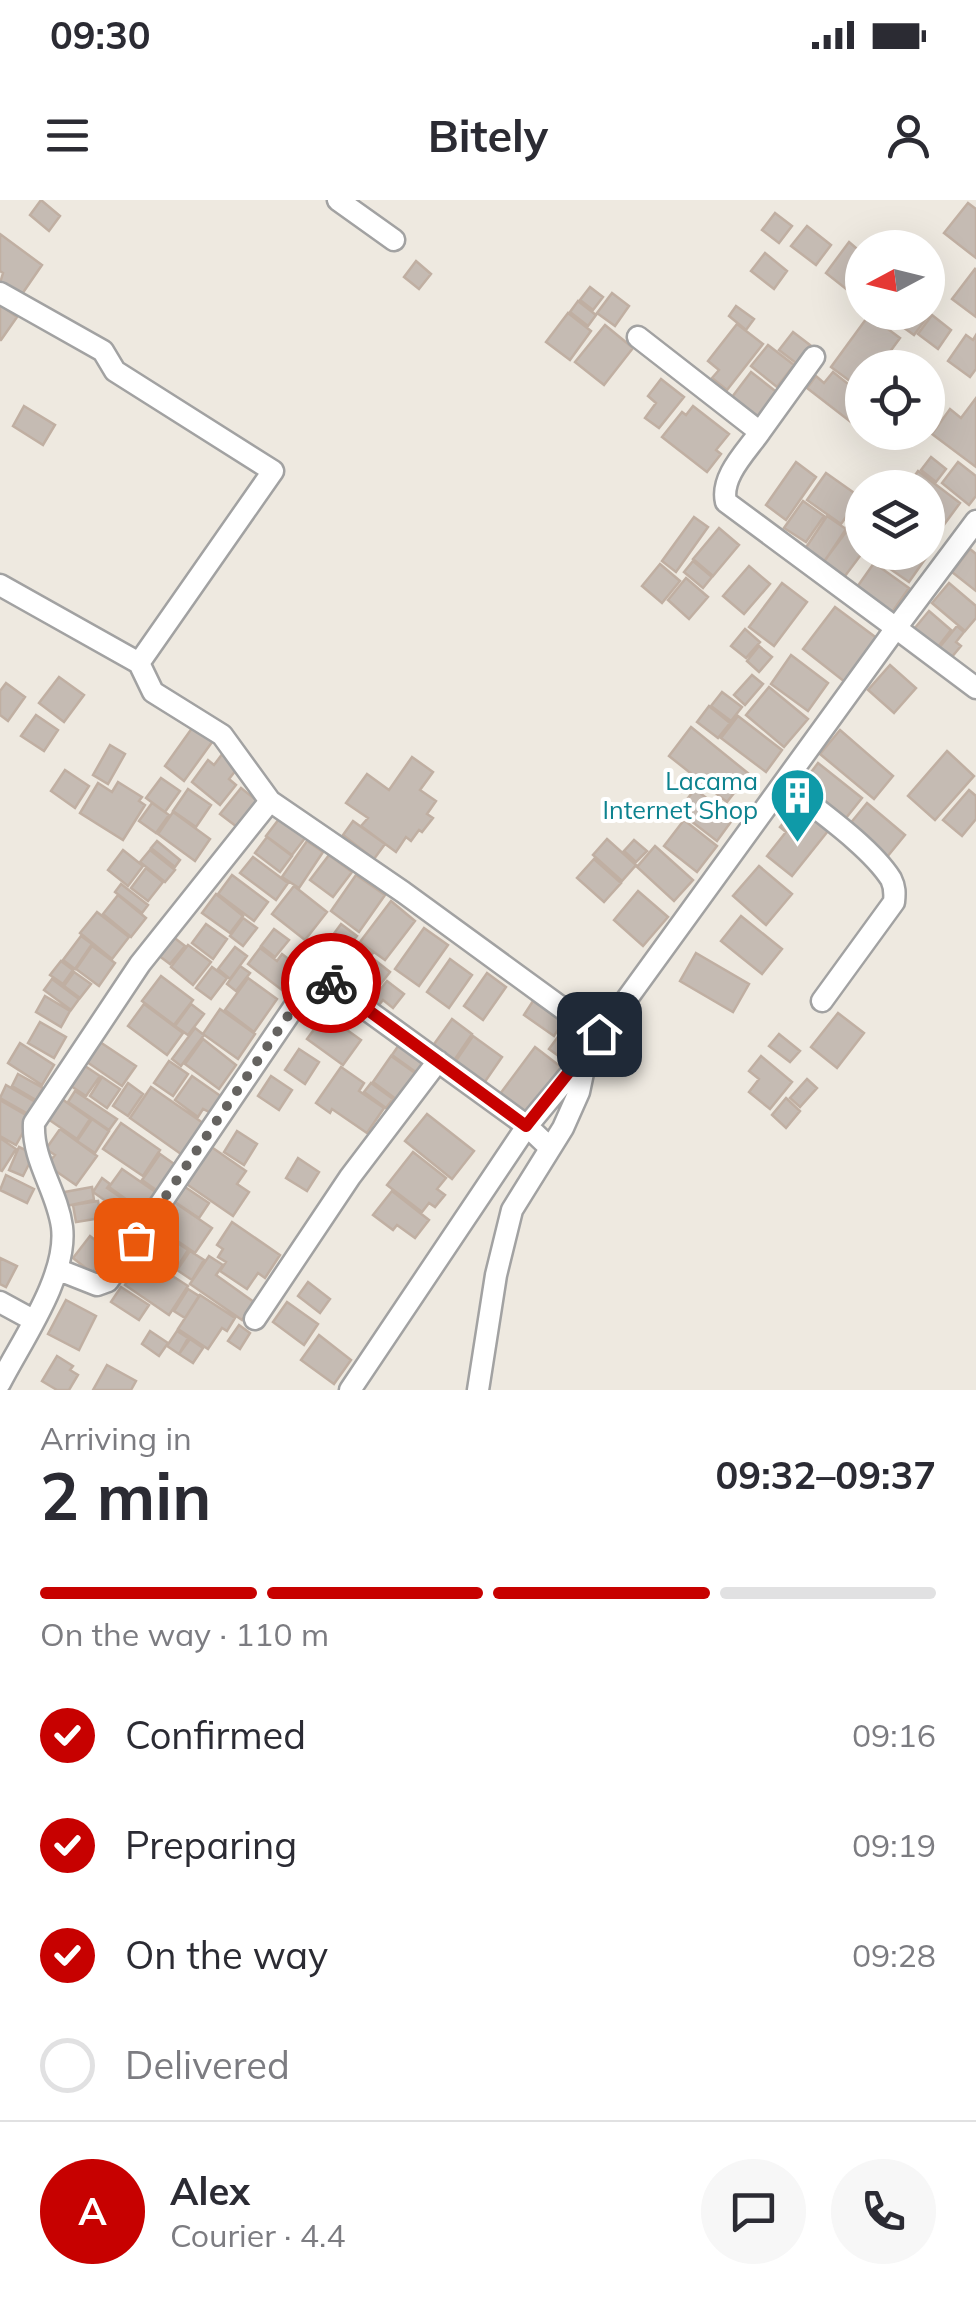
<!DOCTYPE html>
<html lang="en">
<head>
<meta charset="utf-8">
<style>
	:root { --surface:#fff; --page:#f7f7f7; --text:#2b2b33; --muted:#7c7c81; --line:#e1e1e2; --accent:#c70100 }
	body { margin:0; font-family:Mulish,sans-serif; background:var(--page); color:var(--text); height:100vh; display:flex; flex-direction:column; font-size:38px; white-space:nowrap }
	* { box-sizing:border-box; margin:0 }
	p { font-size:32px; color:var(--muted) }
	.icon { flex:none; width:55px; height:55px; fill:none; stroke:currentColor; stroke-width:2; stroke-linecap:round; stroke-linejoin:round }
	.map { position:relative; height:1190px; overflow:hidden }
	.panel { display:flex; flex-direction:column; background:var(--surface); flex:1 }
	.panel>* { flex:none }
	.needle { width:65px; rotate:263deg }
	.controls { position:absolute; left:845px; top:30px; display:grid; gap:20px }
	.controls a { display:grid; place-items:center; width:100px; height:100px; border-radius:50%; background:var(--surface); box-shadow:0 10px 40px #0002; font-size:50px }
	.pin { position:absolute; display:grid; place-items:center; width:85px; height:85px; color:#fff; margin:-42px; border-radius:20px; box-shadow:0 5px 15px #0006 }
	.courier { position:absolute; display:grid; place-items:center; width:100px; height:100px; margin:-50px; border:8px solid #c70100; border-radius:50%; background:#fff; color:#222; box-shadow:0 2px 12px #0007 }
	.overview em { font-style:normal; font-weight:700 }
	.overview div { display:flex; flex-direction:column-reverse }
	.overview { display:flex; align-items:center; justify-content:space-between; height:170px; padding:0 40px }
	h1 { font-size:65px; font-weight:700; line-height:75px }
	.bar { display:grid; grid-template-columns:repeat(4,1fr); gap:15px 10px; align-content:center; height:120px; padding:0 40px }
	.bar i { height:12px; border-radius:8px; background:var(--line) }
	.bar .selected { background:var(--accent) }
	.bar p { grid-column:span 4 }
	.line { display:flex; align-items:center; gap:25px; padding:0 40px; border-top:2px solid var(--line) }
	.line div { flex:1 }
	.round { display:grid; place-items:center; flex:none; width:105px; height:105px; border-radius:52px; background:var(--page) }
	ol { padding:0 40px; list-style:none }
	li { display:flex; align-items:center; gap:30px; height:110px }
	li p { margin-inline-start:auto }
	li .icon { padding:10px; border-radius:50%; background:var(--accent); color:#fff; stroke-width:4 }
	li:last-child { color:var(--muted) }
	li i { width:55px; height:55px; border:5px solid var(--line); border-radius:50% }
	.status { display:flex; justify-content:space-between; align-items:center; height:70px; padding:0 50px; background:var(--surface); direction:ltr }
	.status svg { height:28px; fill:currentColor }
	header { display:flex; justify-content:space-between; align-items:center; height:130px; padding:0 40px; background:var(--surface); font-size:45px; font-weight:700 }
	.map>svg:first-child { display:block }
	.building { fill:#c5bbb3; stroke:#c0afa2; stroke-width:2.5 }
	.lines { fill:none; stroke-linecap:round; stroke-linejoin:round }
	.street-casing { stroke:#a2a2a2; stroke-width:25 }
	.street { stroke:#fff; stroke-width:20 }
	.done { stroke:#656360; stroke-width:10; stroke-dasharray:0 18 }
	.route { stroke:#c70100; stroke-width:12 }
	.labels { text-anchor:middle; stroke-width:8; stroke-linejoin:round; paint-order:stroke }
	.culture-label { font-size:25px; fill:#0d838f; stroke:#fff; text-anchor:end }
</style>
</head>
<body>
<div class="status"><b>09:30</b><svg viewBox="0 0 49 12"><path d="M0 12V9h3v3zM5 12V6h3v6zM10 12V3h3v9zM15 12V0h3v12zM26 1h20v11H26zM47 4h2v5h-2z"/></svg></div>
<header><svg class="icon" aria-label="menu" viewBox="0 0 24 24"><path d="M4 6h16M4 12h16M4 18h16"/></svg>Bitely<svg class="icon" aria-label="person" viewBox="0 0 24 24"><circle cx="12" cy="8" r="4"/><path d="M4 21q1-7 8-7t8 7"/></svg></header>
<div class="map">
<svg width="976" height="1190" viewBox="0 0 976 1190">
	<rect width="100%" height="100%" fill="#eee9e0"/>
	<!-- building -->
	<path class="building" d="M41,0L60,16L49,31L30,15Z
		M968,3L976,9V58L944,33Z
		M775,13L792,26L779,43L762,30Z
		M807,26L831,45L816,65L791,46Z
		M0,34L42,65L20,97L0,83L3,73L0,71Z
		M849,42L862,53V76L850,92L826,73Z
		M765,53L787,71L774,89L751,71Z
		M416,61L431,74L419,89L404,77Z
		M975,69L976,70V117L952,99Z
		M590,87L603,97L593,110L580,100Z
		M612,93L629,106L615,126L597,113Z
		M578,101L596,115L588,126L570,112Z
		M928,103L934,108L914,135L886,115L928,112Z
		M0,105L17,117L1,140H0Z
		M736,106L754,119L746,130L729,116Z
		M568,113L591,131L570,160L546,142Z
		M869,115L900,138L878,168H862V190L831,167Z
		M932,115L951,130L938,149L918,134Z
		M737,124L763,144L727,190L712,178L719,170L708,161Z
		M605,125L633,148L604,185L575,162Z
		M793,132L810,145L796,163L779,150Z
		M966,135L973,140L976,135V169L970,177L948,161Z
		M768,145L794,165L777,187L751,166Z
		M751,172L779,194L757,223L729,201Z
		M833,172L862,195V217L856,226L807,188L816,176L824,183Z
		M661,179L684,197L659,228L645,218L656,203L648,196Z
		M976,198V267L932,234L950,209L961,218Z
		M24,206L55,225L43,245L13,226Z
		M693,206L729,234L716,250L721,254L707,272L662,237L682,212L686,215Z
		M931,257L946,269L936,282L921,270Z
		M796,262L816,277L786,320L766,305Z
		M958,262L976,276V296L969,305L942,283Z
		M918,271L960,303L935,337L928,331V288H906Z
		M826,273L860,297L841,324L807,300Z
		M803,301L824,316L806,342L784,328Z
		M862,306V340L846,328Z
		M827,316L846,329L824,362L805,349Z
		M694,317L708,327L676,372L662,361Z
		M719,328L739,345L713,376L693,359Z
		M846,332L862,344L863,352L842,380L822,364Z
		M970,349L976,354V391L952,372Z
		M876,352H924L928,355L909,382L873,357Z
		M693,361L712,377L703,388L684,372Z
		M874,363L909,388L890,415L855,390Z
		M660,364L680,381L662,403L642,386Z
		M749,366L770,384L744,414L723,396Z
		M686,378L708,397L689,419L668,400Z
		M782,383L807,402L774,446L749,427Z
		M949,383L976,406V418L965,431L932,403Z
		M835,407L878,439L845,482L803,449Z
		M929,411L951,430L937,448L914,429Z
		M957,426L964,432L956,442L961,446L951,458L939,448Z
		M745,429L760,442L746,458L731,446Z
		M759,446L772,457L759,472L747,461Z
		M791,455L828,483L808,511L771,484Z
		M890,465L916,488L894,513L868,490Z
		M752,475L763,484L745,505L734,495Z
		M59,477L84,495L64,522L39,503Z
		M6,483L25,497L8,521L0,515V491Z
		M769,487L808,519L784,547L746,515Z
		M722,492L742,507L731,521L711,506Z
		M709,506L730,523L718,538L697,522Z
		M36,515L58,530L44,551L21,536Z
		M738,516L782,550L766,572L721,538Z
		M195,524L215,538L184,581L165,566Z
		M691,527L749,574L727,602L669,556Z
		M840,530L893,576L874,599L820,554Z
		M110,545L125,554L108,584L93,575Z
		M947,551L974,576L935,620L908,596Z
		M223,553L240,565L229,579L236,585L220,605L192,582L208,560L214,565Z
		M412,557L433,572L420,590L436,601L427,614L433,618L422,632L419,630L411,641L406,637L396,652L361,626L368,618L346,603L367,574L389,590Z
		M818,563L862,598L846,618L803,583Z
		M65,570L89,586L75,608L51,591Z
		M161,578L180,591L165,612L146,598Z
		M118,582L142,597L139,601L145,605L123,640L80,613L98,583L112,592Z
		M241,588L261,604L241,630L220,614Z
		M188,589L211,605L196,627L173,611Z
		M695,589L733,619L717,641L678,611Z
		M969,590L976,596V619L962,636L943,620Z
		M152,603L169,615L156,633L139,621Z
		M867,603L905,635L887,657L849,625Z
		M793,611L798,615L802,611L828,631L792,676L767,656L786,632L780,627Z
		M173,612L210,639L195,661L158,634Z
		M279,619L305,638L292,655L266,636Z
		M684,620L717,646L697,672L664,646Z
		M353,621L385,644L374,659L343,635Z
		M267,637L292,656L280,672L255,653Z
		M607,639L636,665L622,681L593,655Z
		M634,640L647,651L636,662L624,651Z
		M157,641L180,660L175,667L151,648Z
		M307,641L323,652L299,688L282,677Z
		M655,646L693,680L674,701L637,667Z
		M123,650L143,666L128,686L108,670Z
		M150,650L175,670L165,682L140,662Z
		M329,655L352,672L333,697L310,680Z
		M253,657L288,683L276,700L240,673Z
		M594,659L621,683L604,702L577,678Z
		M759,666L792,694L766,725L733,696Z
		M146,668L163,682L148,701L131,688Z
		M232,675L268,702L254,721L218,694Z
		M356,675L385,695L359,732L331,711Z
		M121,684L148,705L142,713L115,692Z
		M294,686L327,712L305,740L272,714Z
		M638,691L668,717L643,746L614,720Z
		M216,694L243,716L230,733L202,713Z
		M118,695L146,718L131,737L103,714Z
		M391,701L415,721L385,760L360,742Z
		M97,712L129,737L112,759L80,733Z
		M741,716L782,749L762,774L721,741Z
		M243,718L257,728L243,746L230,736Z
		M206,724L227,739L213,759L192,743Z
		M341,724L357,736L345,751L330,739Z
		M424,728L448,745L419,786L395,769Z
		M274,729L289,740L275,757L261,746Z
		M81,736L92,744L75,769L63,760Z
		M172,736L185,746L170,764L158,755Z
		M324,737L334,745L322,762L311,754Z
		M360,742L373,753L346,788L332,778Z
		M188,745L211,762L193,785L171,767Z
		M92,746L115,763L99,786L76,769Z
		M235,747L247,756L230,779L218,769Z
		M260,748L277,761L282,754L299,767L282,790L248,764Z
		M696,753L749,784L733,812L680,781Z
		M371,757L390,772L372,795L353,781Z
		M450,759L472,775L449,808L427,792Z
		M61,761L73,770L63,784L50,775Z
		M240,766L250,773L236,791L227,784Z
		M212,767L227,778L211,799L196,788Z
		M74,772L91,784L80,798L64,786Z
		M487,773L506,787L483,820L464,806Z
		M161,776L193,800L174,825L142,801Z
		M248,778L277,799L254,832L225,810Z
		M52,779L79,799L71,810L44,790Z
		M387,781L404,794L393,808L383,800L378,806L371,801Z
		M45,796L70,811L61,827L36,812Z
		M533,801L563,822L554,836L524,815Z
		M144,804L183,833L167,855L128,826Z
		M191,804L204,814L188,835L175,826Z
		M308,805L321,814L312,828L299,818Z
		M332,805L353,821L347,830L361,840L343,865L307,839Z
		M220,809L255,834L238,859L203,834Z
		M838,813L864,833L837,868L811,847Z
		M452,819L472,834L453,862L432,847Z
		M40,822L66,837L54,858L28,843Z
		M195,828L204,835L181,866L172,859Z
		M563,830L582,844L568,863L549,849Z
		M779,834L800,851L790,862L769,846Z
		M473,836L502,857L482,886L453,865Z
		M203,839L236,865L219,889L185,864Z
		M97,840L136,866L122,886L84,860Z
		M401,842L426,860L417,873L392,855Z
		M20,843L54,865L42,885L8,863Z
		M535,847L561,867L523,918L497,898Z
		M299,849L319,862L305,884L285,870Z
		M391,856L415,873L396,899L373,882Z
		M761,856L792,882L770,909L749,892L759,879L749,871Z
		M169,861L188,874L173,896L154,883Z
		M82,864L100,876L86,896L68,884Z
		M341,867L364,883L359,891L384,908L367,933L332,909L330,913L316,903Z
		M18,874L43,888L36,900L12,886Z
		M192,876L222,897L211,913L203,909L198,917L175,900Z
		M271,876L292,890L279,910L258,896Z
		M102,877L120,889L107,908L90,896Z
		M807,879L817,888L800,907L790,898Z
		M128,883L143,894L128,916L113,906Z
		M371,883L393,899L386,908L364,892Z
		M6,885L37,903L30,915L0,898Z
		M151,887L203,923L181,954L130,918Z
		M75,891L117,919L109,930L68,902Z
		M786,898L800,911L786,928L772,915Z
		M62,899L90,919L77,939L48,919Z
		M0,900L31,918L16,945L0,936Z
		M427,914L474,951L452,979L405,941Z
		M92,919L109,931L95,953L77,941Z
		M121,923L160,950L143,976L103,949Z
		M60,929L97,956L76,985L47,965L55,955L46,949Z
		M237,931L257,944L244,965L224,952Z
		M0,938L16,949L2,971L0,970Z
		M210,946L246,971L237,984L249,992L233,1016L185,983Z
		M19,947L34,954L23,976L9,970Z
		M413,952L446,978L437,989L445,995L435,1007L429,1003L422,1012L387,985Z
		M160,954L177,966L159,992L142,980Z
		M298,958L319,972L307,991L286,978Z
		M122,969L157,993L144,1012L109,987Z
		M6,975L34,989L27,1003L0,990Z
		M102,978L110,984L107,988L133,1006L118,1027L102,1016L110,1004L93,992Z
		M182,985L209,1003L199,1018L172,1000Z
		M92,987L94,1000L62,1007L59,993Z
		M392,991L429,1020L415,1038L397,1025L393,1030L373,1015Z
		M98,1001L101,1018L76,1022L73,1005Z
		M174,1002L212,1028L195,1053L157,1027Z
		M232,1022L280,1055L265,1078L258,1073L247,1089L220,1071L226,1062L218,1057L223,1049L217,1045Z
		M157,1029L188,1050L176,1069L145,1049Z
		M90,1036L109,1051L92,1073L73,1058Z
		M190,1051L204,1060L192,1080L177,1070Z
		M209,1056L223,1065L216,1075L254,1102L242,1120L190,1084Z
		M143,1057L188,1086L169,1115L125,1085Z
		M0,1058L17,1066L6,1087L0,1084Z
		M308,1082L330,1099L320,1113L298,1096Z
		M121,1087L149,1105L139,1120L111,1102Z
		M188,1089L199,1096L185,1118L174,1111Z
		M200,1095L235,1118L227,1131L222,1128L208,1149L178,1129Z
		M66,1100L96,1116L79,1150L48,1134Z
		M287,1102L318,1124L304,1145L273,1122Z
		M239,1125L250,1133L240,1149L228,1141Z
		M150,1131L168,1143L159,1156L142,1144Z
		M177,1131L188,1138L179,1154L167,1146Z
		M319,1135L351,1160L334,1184L301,1160Z
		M190,1139L203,1148L193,1163L179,1154Z
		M57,1156L73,1166L70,1170L78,1175L69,1190H57L42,1181Z
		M107,1165L136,1181L131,1190H93Z"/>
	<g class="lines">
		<defs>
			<path id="street" d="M338,0L394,40
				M0,93L103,151L115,171L273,271L139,463
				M760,232L814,157
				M976,321L896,428L976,488
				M0,385L139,463L153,492L222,535L270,601L403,692L599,835
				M785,584C816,609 870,646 891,679C895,687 895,693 894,702L822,801
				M59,1070L97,1085L108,1081L313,779L323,778L527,926L549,947
				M0,1102L33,1120
				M255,1119L350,977L438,861
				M0,1183C22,1140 68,1076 62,1027C57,990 32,961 34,923L140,764L270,601
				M350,1190L527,926L587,854L896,428L726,302C720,277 746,252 760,232L638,137
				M478,1190L496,1075L512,1010L563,928L579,892L587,854"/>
		</defs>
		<!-- street casing -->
		<use href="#street" class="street-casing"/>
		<!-- street -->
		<use href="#street" class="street"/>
	</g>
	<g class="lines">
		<!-- done -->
		<path class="done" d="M136,1040L313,779L323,778L331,783"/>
		<!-- route -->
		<path class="route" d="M331,783L526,926L599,834"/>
	</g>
	<!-- icons -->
	<defs>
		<symbol id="building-pin" viewBox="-11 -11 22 30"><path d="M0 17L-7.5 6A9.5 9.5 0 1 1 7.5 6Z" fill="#0f9aa8" stroke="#fff"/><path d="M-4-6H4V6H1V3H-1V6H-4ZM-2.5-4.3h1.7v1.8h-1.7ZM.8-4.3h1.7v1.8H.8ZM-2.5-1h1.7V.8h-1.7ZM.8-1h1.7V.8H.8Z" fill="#fff"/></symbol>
	</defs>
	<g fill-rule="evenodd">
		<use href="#building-pin" x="766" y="564" width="63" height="86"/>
	</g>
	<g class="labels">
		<!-- culture labels -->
		<g class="culture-label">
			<text x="758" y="590">Lacama<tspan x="758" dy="29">Internet Shop</tspan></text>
		</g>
	</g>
</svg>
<div class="controls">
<a><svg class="needle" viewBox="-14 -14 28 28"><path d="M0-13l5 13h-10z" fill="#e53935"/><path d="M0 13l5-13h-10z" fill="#7c7c81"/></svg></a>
<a><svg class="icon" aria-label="locate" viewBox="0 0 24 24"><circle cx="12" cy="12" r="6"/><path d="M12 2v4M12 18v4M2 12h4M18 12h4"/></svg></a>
<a><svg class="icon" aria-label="layers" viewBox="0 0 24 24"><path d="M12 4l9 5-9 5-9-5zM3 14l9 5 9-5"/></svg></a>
</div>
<div class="pin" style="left:136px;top:1040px;background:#ea580c"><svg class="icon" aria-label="bag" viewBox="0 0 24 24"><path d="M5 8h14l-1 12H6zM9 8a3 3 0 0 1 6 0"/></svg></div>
<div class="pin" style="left:599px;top:834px;background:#1f2937"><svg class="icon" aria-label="home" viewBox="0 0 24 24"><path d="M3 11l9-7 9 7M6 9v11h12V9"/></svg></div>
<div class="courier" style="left:331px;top:783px"><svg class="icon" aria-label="bike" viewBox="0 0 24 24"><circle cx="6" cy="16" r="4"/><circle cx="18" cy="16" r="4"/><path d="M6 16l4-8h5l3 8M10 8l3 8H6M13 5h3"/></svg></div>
</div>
<section class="panel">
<div class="overview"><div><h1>2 min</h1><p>Arriving in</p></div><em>09:32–09:37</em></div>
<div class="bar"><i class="selected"></i><i class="selected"></i><i class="selected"></i><i></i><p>On the way · 110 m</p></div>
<ol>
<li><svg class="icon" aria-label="check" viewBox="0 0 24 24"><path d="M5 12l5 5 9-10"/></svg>Confirmed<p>09:16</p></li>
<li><svg class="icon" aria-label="check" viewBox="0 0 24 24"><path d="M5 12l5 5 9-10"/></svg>Preparing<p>09:19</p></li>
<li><svg class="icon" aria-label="check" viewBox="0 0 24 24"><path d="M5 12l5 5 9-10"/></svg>On the way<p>09:28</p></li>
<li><i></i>Delivered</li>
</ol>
<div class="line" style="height:180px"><b class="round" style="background:var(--accent);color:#fff">A</b><div><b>Alex</b><p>Courier · 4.4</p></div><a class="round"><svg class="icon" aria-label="chat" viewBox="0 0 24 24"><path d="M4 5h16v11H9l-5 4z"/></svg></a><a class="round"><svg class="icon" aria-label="phone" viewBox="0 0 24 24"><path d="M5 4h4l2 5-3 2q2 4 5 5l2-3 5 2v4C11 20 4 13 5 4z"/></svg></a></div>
</section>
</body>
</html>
